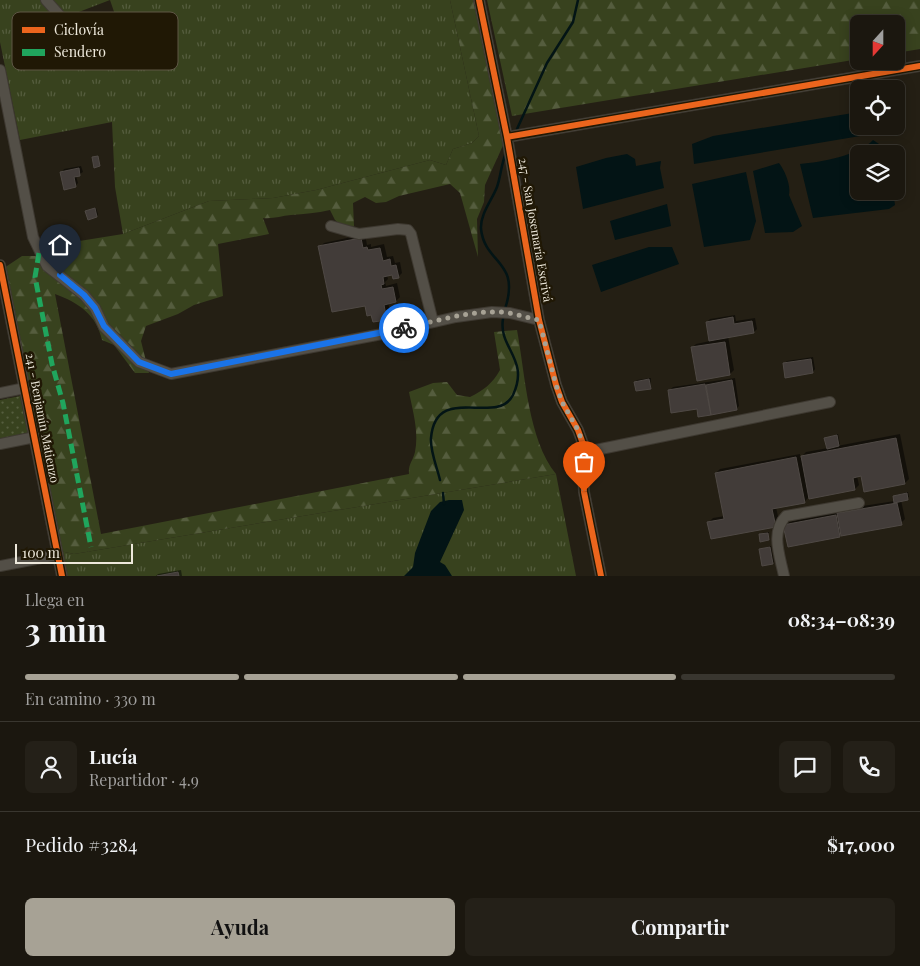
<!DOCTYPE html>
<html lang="es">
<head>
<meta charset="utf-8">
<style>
	:root { --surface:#1b170f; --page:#242018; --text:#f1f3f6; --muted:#a09f9e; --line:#39362f; --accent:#a7a295 }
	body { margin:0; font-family:"Playfair Display",serif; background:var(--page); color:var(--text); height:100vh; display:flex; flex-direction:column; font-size:19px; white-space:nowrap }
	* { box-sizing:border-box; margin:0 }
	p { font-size:16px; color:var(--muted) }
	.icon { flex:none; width:28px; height:28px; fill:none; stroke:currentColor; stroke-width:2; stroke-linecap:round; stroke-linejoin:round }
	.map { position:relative; height:576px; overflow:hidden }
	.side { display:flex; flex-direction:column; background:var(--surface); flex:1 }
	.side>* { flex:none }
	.needle { width:32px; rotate:201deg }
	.buttons { position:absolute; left:850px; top:15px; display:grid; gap:10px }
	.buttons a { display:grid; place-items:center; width:55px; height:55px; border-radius:8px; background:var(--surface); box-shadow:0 2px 12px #0003,0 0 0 1px var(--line); font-size:25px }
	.scale { position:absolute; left:15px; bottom:12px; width:118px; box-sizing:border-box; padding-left:5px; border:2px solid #ede8db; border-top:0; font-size:14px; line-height:18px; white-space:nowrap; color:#ede8db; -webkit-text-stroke:4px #201805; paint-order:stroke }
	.pin { position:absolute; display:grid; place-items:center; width:42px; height:42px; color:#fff; margin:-51px -21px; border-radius:50% 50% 50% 0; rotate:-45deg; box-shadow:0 0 5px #0007 }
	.pin .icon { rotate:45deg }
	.courier { position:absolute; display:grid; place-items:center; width:50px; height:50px; margin:-25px; border:4px solid #1a73e8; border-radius:50%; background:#fff; color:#222; box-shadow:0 1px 6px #0007 }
	.head em { font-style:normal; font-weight:700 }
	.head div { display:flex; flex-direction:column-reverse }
	.head { display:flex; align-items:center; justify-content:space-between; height:85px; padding:0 25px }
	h1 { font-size:32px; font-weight:700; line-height:38px }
	.bar { display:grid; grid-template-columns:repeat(4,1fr); gap:8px 5px; align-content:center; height:60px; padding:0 25px }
	.bar i { height:6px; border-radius:4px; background:var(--line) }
	.bar .selected { background:var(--accent) }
	.bar p { grid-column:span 4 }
	.line { display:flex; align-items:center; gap:12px; padding:0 25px; border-top:1px solid var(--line) }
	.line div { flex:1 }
	.round { display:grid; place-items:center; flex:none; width:52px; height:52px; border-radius:8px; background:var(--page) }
	.primary-button { display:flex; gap:10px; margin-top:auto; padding:10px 25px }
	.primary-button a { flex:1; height:58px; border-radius:8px; background:var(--accent); color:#111; font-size:20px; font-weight:700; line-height:58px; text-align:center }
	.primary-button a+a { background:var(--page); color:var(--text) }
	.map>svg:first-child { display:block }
	.grass { fill:url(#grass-tufts); fill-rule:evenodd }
	.forest { fill:url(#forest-firs) }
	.park { fill:url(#park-dots) }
	.water { fill:#031415 }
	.shadow { fill:#0007 }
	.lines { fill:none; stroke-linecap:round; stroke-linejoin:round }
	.stream { stroke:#031415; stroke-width:2.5 }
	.building { fill:#423c39; stroke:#4f4945 }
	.minor-casing { stroke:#3e3931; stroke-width:12 }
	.minor { stroke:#534f47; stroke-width:10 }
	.quiet { stroke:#20a55d; stroke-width:5; stroke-dasharray:10 5; stroke-linecap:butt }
	.cycleway-casing { stroke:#201805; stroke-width:9 }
	.cycleway { stroke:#eb651d; stroke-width:6 }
	.done { stroke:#a7a295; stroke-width:5; stroke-dasharray:0 9 }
	.route { stroke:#1a73e8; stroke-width:6 }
	.labels { text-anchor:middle; stroke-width:5; stroke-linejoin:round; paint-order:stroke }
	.street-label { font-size:12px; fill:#ede8db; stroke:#201805 }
	.key { fill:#201805; stroke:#5e5645; stroke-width:1 }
	.key-label { font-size:14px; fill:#ede8db }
</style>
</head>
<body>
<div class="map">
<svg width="920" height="576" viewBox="0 0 920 576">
	<defs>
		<pattern id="grass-tufts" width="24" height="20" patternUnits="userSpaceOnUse" patternTransform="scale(1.25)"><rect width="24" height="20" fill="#38421e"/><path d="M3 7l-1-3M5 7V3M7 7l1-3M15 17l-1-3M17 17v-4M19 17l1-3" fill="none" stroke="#555d3e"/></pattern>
		<pattern id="forest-firs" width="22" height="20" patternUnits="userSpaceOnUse" patternTransform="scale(1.25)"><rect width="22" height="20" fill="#38421e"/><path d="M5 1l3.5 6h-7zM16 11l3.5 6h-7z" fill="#555d3e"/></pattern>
		<pattern id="park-dots" width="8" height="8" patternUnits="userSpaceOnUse" patternTransform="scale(1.25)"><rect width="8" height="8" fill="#38421e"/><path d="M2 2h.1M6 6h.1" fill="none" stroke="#555d3e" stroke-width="1.8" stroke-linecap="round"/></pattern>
	</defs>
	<rect width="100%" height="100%" fill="#241f14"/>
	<!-- grass -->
	<path class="grass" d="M0,0H450L479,136L472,143L453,149L446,165L430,160L316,190L273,198L209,201L123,234L115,187L112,122L20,140L0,42ZM110,0L123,38L100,48L80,43L71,15Z
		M556,474L576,576H66L60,551L74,554Z"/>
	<!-- forest -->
	<path class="forest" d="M450,0H474L505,141L485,185L484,202L477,219L478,257L460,193L450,184L399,196L386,202L376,203L365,197L353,203L354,226H342L335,220L330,210C317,213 304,214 291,215C281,216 273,219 263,218L269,234L218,244L223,296L194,305L178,314L146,326L141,341L149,373H135L114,345L102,340C96,314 79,303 55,294L101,534L409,474C408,464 413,461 415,452C419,432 413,412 409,392L433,383L447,382L457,395L470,397C484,390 492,384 500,370L494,332L517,330C525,373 528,440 556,474L74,554L60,551L4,268L22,256H42L47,250L67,243L123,234L209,201L273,198L316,190L430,160L446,165L453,149L472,143L479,136Z
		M487,0H920V49L896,53V24H859V59L512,116Z"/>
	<!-- park -->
	<path class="park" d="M20,396L28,433L0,439V400Z"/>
	<!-- water -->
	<path class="water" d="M859,112V126H870L872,134L694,164L692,144L713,136Z
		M873,140L885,148L886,154H859V191H893L895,205L889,209L813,218L800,164C821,162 858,156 873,140Z
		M627,154L635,159L636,166L661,161L660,168L664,188L583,209L576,167L606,158Z
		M779,163C785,171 791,185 789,195L802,226L793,232L765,233L753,171Z
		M746,172L756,221L750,240L704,247L692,184Z
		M667,204L671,226L615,240L610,221Z
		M649,247H672L679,264L601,292L592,265Z
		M449,500H462L464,510L440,562L445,565L452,576H404L413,567L415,553L431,511L440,502Z"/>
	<!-- shadow -->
	<path class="shadow" d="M81,166L83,172L76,176L78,183L75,186L62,172L64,169Z
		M96,208L98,214L97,216L86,212Z
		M365,234L367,245L371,244V247L384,244L387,257L393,256L395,263L400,262L402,273L398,277L393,273L387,275L388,279L385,282L386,286L397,283L400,297L396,301L388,303L391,314L387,318L366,304L320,247L324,243Z
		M735,315L736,321L755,318L757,329L754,332L728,336L734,370L730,374L692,348L696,344L710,341L707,322L710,319Z
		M813,357L815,369L813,372L784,364L787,361Z
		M651,378L650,388L636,382L637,380Z
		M735,378L739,406L736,409L699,415L698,408L669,391L673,387Z
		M838,434L840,444L837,446L900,434L909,479L905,483L865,490L862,475L857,476L859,485L855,489L810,496L804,502L776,507L779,521L775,525L709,522L713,518L725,516L716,473L720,469L800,454V458L806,452L828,448L825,439Z
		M908,492L909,497L901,500L905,519L901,523L842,533L839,536L785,526L789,522L843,509L895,501L896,495Z
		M769,532L768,539L760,534L762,533Z
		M771,546L774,562L772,563L760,549Z
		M181,570L182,576H156L158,574Z"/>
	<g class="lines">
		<!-- stream -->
		<path class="stream" d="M517,129L547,63L573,22L578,0
			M505,309C521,260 485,265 481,229C480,214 492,200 497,187C501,176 501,164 506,153
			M440,480C437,467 430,451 431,438C436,382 497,427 513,395C530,359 498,348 503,319
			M443,493L444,504"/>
	</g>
	<!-- building -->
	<path class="building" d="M98,156L100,166L94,168L92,157Z
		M79,168L80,176L74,177L76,187L64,190L60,172Z
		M95,208L97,217L88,220L85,211Z
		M361,238L363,248L367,247L368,250L380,248L383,261L390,259L391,266L396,265L399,278L393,279L392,275L383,277L384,284L381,285L382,289L393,287L396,302L384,305L387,320L373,322L371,315L367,316L365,306L332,312L318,246Z
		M733,317L734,324L752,321L754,333L709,341L706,322Z
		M725,342L730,375L697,381L691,347Z
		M811,359L813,373L785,378L783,363Z
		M649,379L651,389L636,391L634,382Z
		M732,380L737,410L711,415L706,385Z
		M705,384L711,415L698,417L697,409L671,413L668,390Z
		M837,435L839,446L827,449L824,438Z
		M896,438L905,484L864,492L861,476L853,478L855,490L809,499L801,456Z
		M796,457L805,503L772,509L776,527L711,539L707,522L724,519L715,473Z
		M907,493L908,500L894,503L893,496Z
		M897,503L902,525L841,536L837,513Z
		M836,515L840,537L788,547L783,525Z
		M768,533L769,540L760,542L759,534Z
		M770,547L773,564L762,566L759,549Z
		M178,572L179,576H157Z"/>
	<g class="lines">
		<defs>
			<path id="minor" d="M46,0L70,27
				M479,0L507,137L539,320L556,385L562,402L578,430L586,452L583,470L584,492L601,576
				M0,70L33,237L47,266L84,295L95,308L104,327L139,362L171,374L382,334L456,317L492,312L510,313L539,320
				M507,137L920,66
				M331,226L359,234L398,229L408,230L411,234L433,322
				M0,265L62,576
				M0,393L25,388
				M0,444L35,437
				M586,452L830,402
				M0,566L57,555
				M784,576C780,556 770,532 786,516L859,503"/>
		</defs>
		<!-- minor casing -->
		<use href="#minor" class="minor-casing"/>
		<!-- minor -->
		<use href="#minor" class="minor"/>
		<!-- quiet -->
		<path class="quiet" d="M39,253L35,277L52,364L63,403L91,547"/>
		<defs>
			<path id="cycleway" d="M479,0L507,137L539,320L556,385L562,402L578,430L586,452L583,470L584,492L601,576
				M507,137L920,66
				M0,265L62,576"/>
		</defs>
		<!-- cycleway casing -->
		<use href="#cycleway" class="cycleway-casing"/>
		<!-- cycleway -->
		<use href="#cycleway" class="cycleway"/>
	</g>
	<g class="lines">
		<!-- done -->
		<path class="done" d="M404,328C433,322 464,312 493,312C509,311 524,317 539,320L556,385L562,402L578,430L586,452L583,470L584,492"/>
		<!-- route -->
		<path class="route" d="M60,275L84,295L95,308L104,326L139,362L171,374L404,328"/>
	</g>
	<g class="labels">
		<!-- street labels -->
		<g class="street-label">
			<text transform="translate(535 230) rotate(80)" y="4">247 - San Josemaría Escrivá</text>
			<text transform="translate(42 418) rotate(79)" y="4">241 - Benjamín Matienzo</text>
		</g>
	</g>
	<!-- legend -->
	<rect x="12" y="12" width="166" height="58" rx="8" class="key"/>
	<rect x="22" y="27" width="23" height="6" fill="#eb651d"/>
	<rect x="22" y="49" width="23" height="7" fill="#20a55d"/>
	<g class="key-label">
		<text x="54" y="35">Ciclovía</text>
		<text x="54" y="57">Sendero</text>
	</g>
</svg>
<div class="buttons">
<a><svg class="needle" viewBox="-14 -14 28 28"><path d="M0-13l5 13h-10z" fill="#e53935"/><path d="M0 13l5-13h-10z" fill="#a09f9e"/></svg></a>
<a><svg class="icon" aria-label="locate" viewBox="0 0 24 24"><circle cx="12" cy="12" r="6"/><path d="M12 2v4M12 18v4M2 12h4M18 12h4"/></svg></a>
<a><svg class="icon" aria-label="layers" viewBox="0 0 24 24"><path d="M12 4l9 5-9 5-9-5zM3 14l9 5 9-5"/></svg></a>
</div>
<div class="scale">100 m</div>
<div class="pin" style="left:584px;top:492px;background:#ea580c"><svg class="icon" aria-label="bag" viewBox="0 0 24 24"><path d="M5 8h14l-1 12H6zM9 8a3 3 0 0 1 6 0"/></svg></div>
<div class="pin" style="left:60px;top:275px;background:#1f2937"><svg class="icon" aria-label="home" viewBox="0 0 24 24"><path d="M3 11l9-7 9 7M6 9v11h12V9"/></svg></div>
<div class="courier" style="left:404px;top:328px"><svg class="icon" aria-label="bike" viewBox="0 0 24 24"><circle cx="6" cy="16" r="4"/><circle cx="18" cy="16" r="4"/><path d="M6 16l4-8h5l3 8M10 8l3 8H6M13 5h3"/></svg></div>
</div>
<section class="side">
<div class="head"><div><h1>3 min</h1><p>Llega en</p></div><em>08:34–08:39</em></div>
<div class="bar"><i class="selected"></i><i class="selected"></i><i class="selected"></i><i></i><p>En camino · 330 m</p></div>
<div class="line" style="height:90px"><a class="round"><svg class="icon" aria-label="person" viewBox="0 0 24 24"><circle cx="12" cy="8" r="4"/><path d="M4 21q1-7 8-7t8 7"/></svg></a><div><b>Lucía</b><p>Repartidor · 4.9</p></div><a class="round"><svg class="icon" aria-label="chat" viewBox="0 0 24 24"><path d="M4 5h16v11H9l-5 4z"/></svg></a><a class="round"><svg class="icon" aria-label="phone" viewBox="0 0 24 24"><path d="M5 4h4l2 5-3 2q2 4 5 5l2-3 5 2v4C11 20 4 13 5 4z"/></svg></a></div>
<div class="line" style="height:65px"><div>Pedido #3284</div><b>$17,000</b></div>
<div class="primary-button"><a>Ayuda</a><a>Compartir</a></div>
</section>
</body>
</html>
